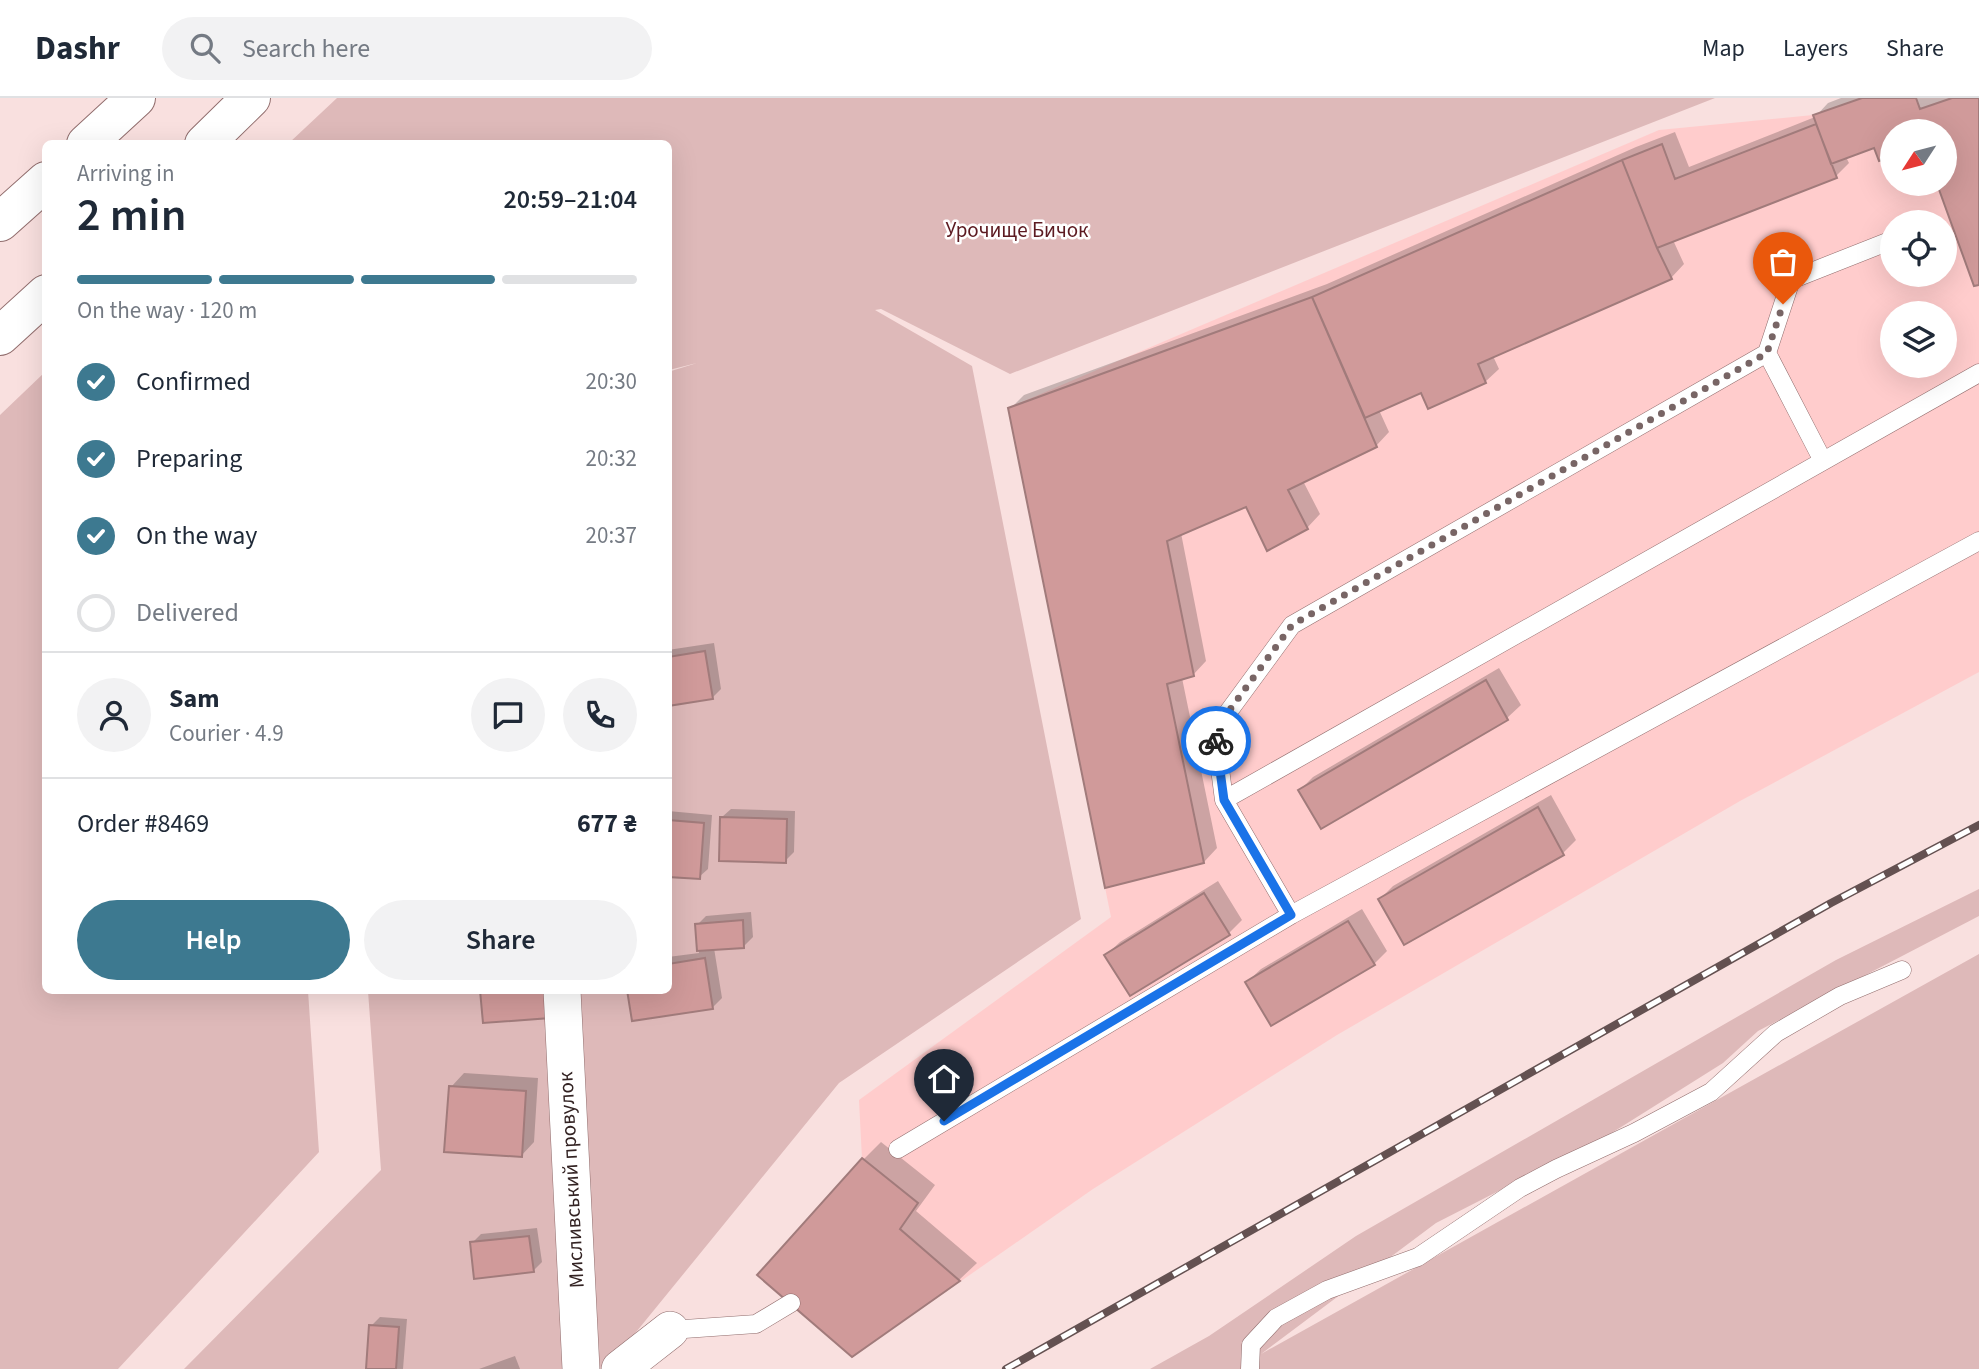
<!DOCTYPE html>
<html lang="en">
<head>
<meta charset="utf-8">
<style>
	:root { --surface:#fff; --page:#f2f2f3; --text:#1f2937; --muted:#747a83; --line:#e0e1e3; --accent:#3d7990 }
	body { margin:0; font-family:"Source Sans 3",sans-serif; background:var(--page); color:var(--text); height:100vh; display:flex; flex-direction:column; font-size:26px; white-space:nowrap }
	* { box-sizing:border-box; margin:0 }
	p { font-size:23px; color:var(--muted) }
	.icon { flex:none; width:38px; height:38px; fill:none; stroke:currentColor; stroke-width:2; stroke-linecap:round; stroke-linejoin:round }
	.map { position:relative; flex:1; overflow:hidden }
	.side { position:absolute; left:42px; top:42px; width:630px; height:854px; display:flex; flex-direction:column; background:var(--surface); border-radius:10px; box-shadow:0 7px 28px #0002 }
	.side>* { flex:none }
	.needle { width:46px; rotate:234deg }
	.controls { position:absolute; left:1880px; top:21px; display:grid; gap:14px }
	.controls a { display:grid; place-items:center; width:77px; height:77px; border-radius:50%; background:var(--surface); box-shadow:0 7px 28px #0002; font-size:35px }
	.pin { position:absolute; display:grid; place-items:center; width:60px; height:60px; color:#fff; margin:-72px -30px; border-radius:50% 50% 50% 0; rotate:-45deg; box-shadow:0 0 7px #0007 }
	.pin .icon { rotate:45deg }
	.courier { position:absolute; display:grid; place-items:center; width:70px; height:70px; margin:-35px; border:5px solid #1a73e8; border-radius:50%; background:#fff; color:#222; box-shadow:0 2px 9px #0007 }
	.head em { font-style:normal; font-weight:600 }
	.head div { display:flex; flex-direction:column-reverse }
	.head { display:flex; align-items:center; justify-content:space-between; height:119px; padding:0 35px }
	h1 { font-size:46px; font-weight:600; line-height:52px }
	.bar { display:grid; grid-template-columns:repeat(4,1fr); gap:10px 7px; align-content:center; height:84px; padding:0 35px }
	.bar i { height:9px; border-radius:5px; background:var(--line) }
	.bar .selected { background:var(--accent) }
	.bar p { grid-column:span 4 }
	.line { display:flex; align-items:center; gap:18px; padding:0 35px; border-top:2px solid var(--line) }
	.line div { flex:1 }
	.round { display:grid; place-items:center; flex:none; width:74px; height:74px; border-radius:37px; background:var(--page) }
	ol { padding:0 35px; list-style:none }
	li { display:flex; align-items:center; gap:21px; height:77px }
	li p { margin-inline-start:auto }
	li .icon { padding:7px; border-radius:50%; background:var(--accent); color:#fff; stroke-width:4 }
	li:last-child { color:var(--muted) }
	li i { width:38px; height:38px; border:4px solid var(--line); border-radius:50% }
	.primary-button { display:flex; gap:14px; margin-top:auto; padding:14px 35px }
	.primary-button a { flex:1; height:80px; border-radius:42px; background:var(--accent); color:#fff; font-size:28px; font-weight:600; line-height:80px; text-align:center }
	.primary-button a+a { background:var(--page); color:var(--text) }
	header { display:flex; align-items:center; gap:42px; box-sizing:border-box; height:98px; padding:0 35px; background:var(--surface); border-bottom:2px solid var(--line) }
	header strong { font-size:33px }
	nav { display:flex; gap:38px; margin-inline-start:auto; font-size:24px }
	.search { width:490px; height:63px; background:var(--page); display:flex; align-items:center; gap:18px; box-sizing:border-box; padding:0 24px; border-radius:38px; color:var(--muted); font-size:26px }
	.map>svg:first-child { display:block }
	.built { fill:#fcc; fill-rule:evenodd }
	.green { fill:#deb9b9 }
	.shadow { fill:#0003 }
	.building { fill:#d09a9a; stroke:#a17b7b; stroke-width:2 }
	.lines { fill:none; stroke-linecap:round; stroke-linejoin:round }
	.service-casing { stroke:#916d6d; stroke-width:19 }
	.minor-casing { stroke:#916d6d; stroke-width:38 }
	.trunk-casing { stroke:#916d6d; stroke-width:40 }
	.service { stroke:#fff; stroke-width:18 }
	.minor { stroke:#fff; stroke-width:37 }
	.trunk { stroke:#fff; stroke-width:38 }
	.rail-casing { stroke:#645151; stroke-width:8 }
	.rail { stroke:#fff; stroke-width:5; stroke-dasharray:16; stroke-linecap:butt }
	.done { stroke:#786565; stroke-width:7; stroke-dasharray:0 12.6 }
	.route { stroke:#1a73e8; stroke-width:9 }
	.labels { text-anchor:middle; stroke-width:5; stroke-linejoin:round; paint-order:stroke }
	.park-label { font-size:21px; fill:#5c1a21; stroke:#fff }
	.street-label { font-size:21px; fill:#332323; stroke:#fff }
</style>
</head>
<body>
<header>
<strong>Dashr</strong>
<div class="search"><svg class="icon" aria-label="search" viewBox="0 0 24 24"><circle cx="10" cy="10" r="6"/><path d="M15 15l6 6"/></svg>Search here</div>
<nav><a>Map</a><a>Layers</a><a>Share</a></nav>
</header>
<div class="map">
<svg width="1979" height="1271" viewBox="0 0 1979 1271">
	<rect width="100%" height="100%" fill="#f9e0df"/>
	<!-- built -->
	<path class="built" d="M1862,0H1916L1920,11L1952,0H1979V574L1740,703L1337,937L1093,1091L852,1259L757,1177L862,1061L859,1002L1111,819L1008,310L1659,32L1813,17ZM1892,33H1944V86H1892ZM1892,124H1944V177H1892ZM1892,215H1944V268H1892Z"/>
	<!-- green -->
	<path class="green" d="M337,0H1715L1010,276L881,211L875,212L972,268L1081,821L839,985L606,1271H184L381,1072L368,893L668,892V274L697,265L669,272L668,46L289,45Z
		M45,274L46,892L308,893L319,1054L118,1271H0V317Z
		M1979,791V818L1758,933L1723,965L1610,1036L1436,1125L1261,1256L1979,856V1271H1150L1209,1238L1356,1138L1836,862Z"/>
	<!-- shadow -->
	<path class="shadow" d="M1841,0H1979V185L1975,186L1939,86H1944V33H1892L1875,48L1846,59L1849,65L1836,78L1673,142L1684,166L1671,180L1493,258L1499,271L1485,284L1422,293L1379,312L1389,334L1376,348L1303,383L1320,416L1307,430L1247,406L1181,435L1206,563L1193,577L1182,580L1217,750L1204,764L1010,311L1024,297L1327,186L1636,49L1675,34L1689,69L1815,19L1828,5Z
		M714,545L721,591L712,600L668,607V552Z
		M1499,570L1521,607L1507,620L1321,728L1300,692L1313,679Z
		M1551,697L1576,742L1563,755L1405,845L1380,801L1393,788Z
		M731,711L795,713L794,754L785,763L722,719Z
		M668,713L712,717L708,771L699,779L668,777Z
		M1218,783L1242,822L1229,835L1106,857L1120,844Z
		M1362,811L1387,853L1374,866L1247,884L1261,871Z
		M751,814L753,839L744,848L714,850L722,900L713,909L668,892V859L699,855L697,827L706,818Z
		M464,975L538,980L534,1044L521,1058L451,989Z
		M881,1044L935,1087L916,1113L977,1165L959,1182L853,1257L863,1062Z
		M537,1130L542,1164L533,1173L472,1145L481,1136Z
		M380,1219L407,1221L403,1271H367L371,1228Z
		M515,1258L520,1271H479Z"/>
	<!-- building -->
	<path class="building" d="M1862,0H1916L1920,11L1952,0H1979V187L1974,188L1937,86H1944V33H1892V59L1879,63L1874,50L1831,66L1813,17Z
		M1816,26L1837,80L1657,150L1622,62L1662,46L1675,81Z
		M1622,62L1657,150L1672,181L1478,266L1486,285L1428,311L1421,295L1365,320L1312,199Z
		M1312,199L1377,349L1288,392L1308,431L1267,453L1246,409L1167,443L1194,578L1167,586L1204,765L1105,790L1008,310Z
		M705,553L713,601L668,608V559Z
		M1486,582L1508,622L1321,731L1298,692Z
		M1538,709L1564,757L1404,847L1378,801Z
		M720,719L787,721L786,765L719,763Z
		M668,722L704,725L700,781L668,779Z
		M1204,795L1230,837L1130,898L1104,857Z
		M743,822L744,850L697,853L695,826Z
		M1348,823L1375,867L1271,928L1245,884Z
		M705,860L713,911L632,923L627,892H668V866Z
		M480,892H547L550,920L483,925Z
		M449,988L526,993L522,1059L444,1054Z
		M862,1060L918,1105L900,1131L960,1183L852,1259L757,1177Z
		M529,1138L534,1174L474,1181L470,1144Z
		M369,1227L399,1229L396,1271H366Z"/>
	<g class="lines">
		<defs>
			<path id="service" d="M1767,255L1791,182L1892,142
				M1224,702L1215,632L1292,527L1767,255L1823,363
				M1291,817L1979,443
				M898,1051L1291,817L1224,702L1979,275
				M670,1232L756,1226L791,1205
				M1250,1271L1251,1247L1276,1220L1327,1192L1418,1159L1520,1090L1556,1071L1634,1035L1711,994L1776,935L1840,898L1902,872"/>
			<path id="minor" d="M562,892L581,1271
				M620,1271L670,1232"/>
			<path id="trunk" d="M86,46L136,0
				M204,46L251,0
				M0,124L46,83
				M0,238L46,196"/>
		</defs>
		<!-- service casing -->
		<use href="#service" class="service-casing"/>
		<!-- minor casing -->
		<use href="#minor" class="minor-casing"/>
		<!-- trunk casing -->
		<use href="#trunk" class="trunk-casing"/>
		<!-- service -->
		<use href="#service" class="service"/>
		<!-- minor -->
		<use href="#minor" class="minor"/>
		<!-- trunk -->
		<use href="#trunk" class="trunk"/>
		<defs>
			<path id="rail" d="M1006,1271L1831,805L1979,727"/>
		</defs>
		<!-- rail casing -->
		<use href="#rail" class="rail-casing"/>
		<!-- rail -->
		<use href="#rail" class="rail"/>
	</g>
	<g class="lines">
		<!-- done -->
		<path class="done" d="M1216,643L1215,632L1292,527L1767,255L1783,206"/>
		<!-- route -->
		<path class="route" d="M944,1023L1291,817L1224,702L1216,643"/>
	</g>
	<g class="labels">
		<!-- park labels -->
		<g class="park-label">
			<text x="1017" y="139">Урочище Бичок</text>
		</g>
		<!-- street labels -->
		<g class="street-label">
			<text transform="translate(571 1082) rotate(-93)" y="7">Мисливський провулок</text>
		</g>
	</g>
</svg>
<div class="controls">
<a><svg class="needle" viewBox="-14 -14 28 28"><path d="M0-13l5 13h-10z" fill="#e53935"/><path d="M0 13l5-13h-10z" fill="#747a83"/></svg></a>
<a><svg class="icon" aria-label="locate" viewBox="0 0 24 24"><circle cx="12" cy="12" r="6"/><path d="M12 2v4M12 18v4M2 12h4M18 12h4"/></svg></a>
<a><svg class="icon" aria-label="layers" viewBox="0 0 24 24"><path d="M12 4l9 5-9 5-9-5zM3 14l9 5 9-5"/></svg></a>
</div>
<div class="pin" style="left:1783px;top:206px;background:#ea580c"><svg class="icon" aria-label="bag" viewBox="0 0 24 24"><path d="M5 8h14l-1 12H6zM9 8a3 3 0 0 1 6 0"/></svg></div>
<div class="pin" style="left:944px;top:1023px;background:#1f2937"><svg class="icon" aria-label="home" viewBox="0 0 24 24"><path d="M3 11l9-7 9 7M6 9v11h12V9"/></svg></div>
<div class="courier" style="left:1216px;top:643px"><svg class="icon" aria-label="bike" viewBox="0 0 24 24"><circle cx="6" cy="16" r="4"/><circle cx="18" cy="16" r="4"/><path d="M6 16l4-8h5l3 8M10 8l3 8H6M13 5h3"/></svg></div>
<section class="side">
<div class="head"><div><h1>2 min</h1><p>Arriving in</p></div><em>20:59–21:04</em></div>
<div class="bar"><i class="selected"></i><i class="selected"></i><i class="selected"></i><i></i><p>On the way · 120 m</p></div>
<ol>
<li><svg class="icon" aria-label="check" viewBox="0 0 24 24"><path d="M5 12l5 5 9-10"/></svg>Confirmed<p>20:30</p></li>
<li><svg class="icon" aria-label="check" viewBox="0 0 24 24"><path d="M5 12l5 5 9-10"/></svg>Preparing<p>20:32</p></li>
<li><svg class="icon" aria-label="check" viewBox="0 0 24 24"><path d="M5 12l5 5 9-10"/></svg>On the way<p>20:37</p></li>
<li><i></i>Delivered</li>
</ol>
<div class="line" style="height:126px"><a class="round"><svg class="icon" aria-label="person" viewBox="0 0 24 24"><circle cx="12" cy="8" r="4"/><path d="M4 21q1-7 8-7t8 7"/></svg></a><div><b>Sam</b><p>Courier · 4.9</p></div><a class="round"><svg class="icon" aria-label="chat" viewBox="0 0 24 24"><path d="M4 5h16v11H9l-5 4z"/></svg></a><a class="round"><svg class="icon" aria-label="phone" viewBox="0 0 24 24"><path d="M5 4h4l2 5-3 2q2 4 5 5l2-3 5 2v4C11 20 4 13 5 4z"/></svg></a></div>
<div class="line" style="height:91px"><div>Order #8469</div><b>677 ₴</b></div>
<div class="primary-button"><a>Help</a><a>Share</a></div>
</section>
</div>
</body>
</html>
